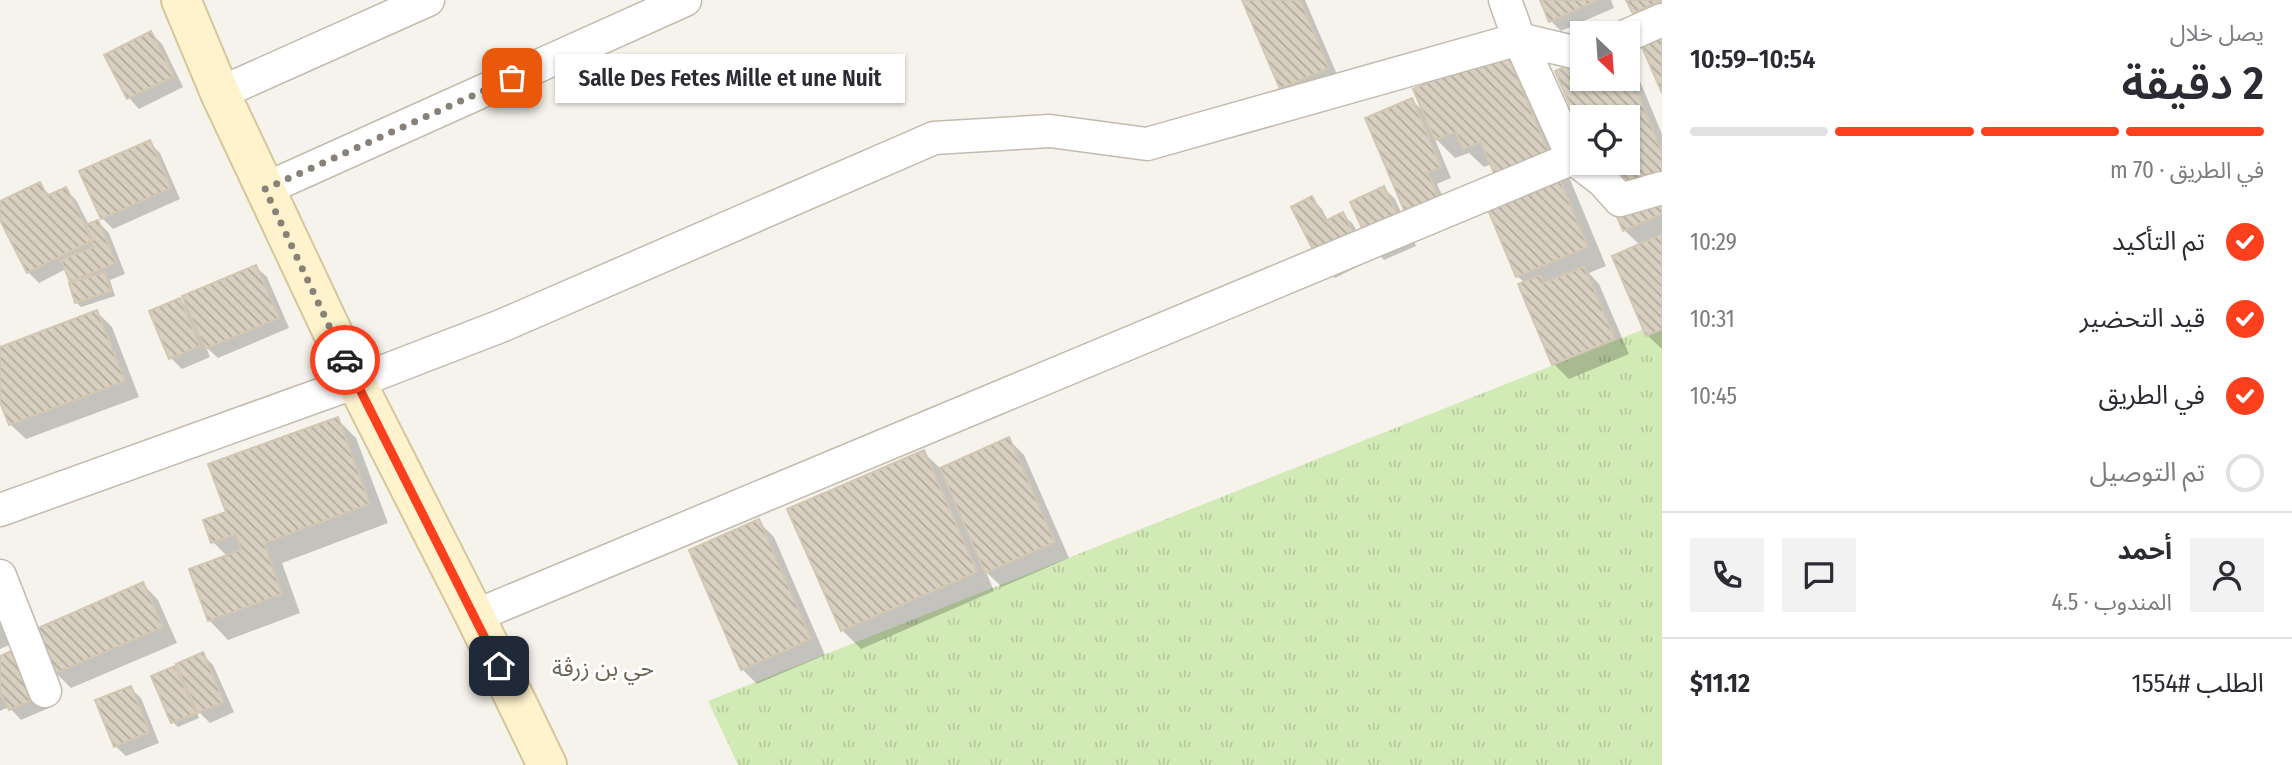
<!DOCTYPE html>
<html lang="ar">
<head>
<meta charset="utf-8">
<style>
	:root { --surface:#fff; --page:#f2f2f3; --text:#2b2b33; --muted:#7c7c81; --line:#e1e1e2; --accent:#fc3f1d }
	body { margin:0; font-family:"Fira Sans Condensed","Noto Sans Arabic",sans-serif; background:var(--page); color:var(--text); direction:rtl; height:100vh; display:flex; flex-direction:column; font-size:26px; white-space:nowrap }
	* { box-sizing:border-box; margin:0 }
	p { font-size:23px; color:var(--muted) }
	.icon { flex:none; width:38px; height:38px; fill:none; stroke:currentColor; stroke-width:2; stroke-linecap:round; stroke-linejoin:round }
	.map { position:relative; flex:1; overflow:hidden; direction:ltr }
	.panel { display:flex; flex-direction:column; background:var(--surface); width:630px }
	.panel>* { flex:none }
	.needle { width:46px; rotate:155deg }
	.controls { position:absolute; left:1570px; top:21px; display:grid; gap:14px }
	.controls a { display:grid; place-items:center; width:70px; height:70px; border-radius:0px; background:var(--surface); box-shadow:0 2px 5px #0004; font-size:35px }
	.pin { position:absolute; display:grid; place-items:center; width:60px; height:60px; color:#fff; margin:-30px; border-radius:14px; box-shadow:0 4px 10px #0006 }
	.courier { position:absolute; display:grid; place-items:center; width:70px; height:70px; margin:-35px; border:5px solid #fc3f1d; border-radius:50%; background:#fff; color:#222; box-shadow:0 2px 9px #0007 }
	.bubble { position:absolute; height:49px; border-radius:0px; background:var(--surface); box-shadow:0 2px 5px #0004; font-size:23px; font-weight:600; line-height:49px; text-align:center; direction:rtl }
	.head em { font-style:normal; font-weight:600 }
	.head div { display:flex; flex-direction:column-reverse }
	.head { display:flex; align-items:center; justify-content:space-between; height:119px; padding:0 28px }
	h1 { font-size:46px; font-weight:600; line-height:52px }
	.bar { display:grid; grid-template-columns:repeat(4,1fr); gap:10px 7px; align-content:center; height:84px; padding:0 28px }
	.bar i { height:9px; border-radius:5px; background:var(--line) }
	.bar .current { background:var(--accent) }
	.bar p { grid-column:span 4 }
	.line { display:flex; align-items:center; gap:18px; padding:0 28px; border-top:2px solid var(--line) }
	.line div { flex:1 }
	.round { display:grid; place-items:center; flex:none; width:74px; height:74px; border-radius:0px; background:var(--page) }
	ol { padding:0 28px; list-style:none }
	li { display:flex; align-items:center; gap:21px; height:77px }
	li p { margin-inline-start:auto }
	li .icon { padding:7px; border-radius:50%; background:var(--accent); color:#fff; stroke-width:4 }
	li:last-child { color:var(--muted) }
	li i { width:38px; height:38px; border:4px solid var(--line); border-radius:50% }
	main { display:flex; flex:1; min-height:0 }
	.map>svg:first-child { display:block }
	.grass { fill:url(#grass-tufts) }
	.shadow { fill:#0003 }
	.building { fill:url(#building-back-hatch); stroke:#d3c7b4; stroke-width:2 }
	.lines { fill:none; stroke-linecap:round; stroke-linejoin:round }
	.street-casing { stroke:#c2bbae; stroke-width:35 }
	.secondary-casing { stroke:#d6c79b; stroke-width:42 }
	.street { stroke:#fff; stroke-width:32 }
	.secondary { stroke:#fff3cd; stroke-width:38 }
	.done { stroke:#878178; stroke-width:7; stroke-dasharray:0 12.6 }
	.route { stroke:#fc3f1d; stroke-width:9 }
	.labels { text-anchor:middle; stroke-width:6; stroke-linejoin:round; paint-order:stroke }
	.quarter-label { font-size:23px; fill:#6e6250; stroke:#fff }
</style>
</head>
<body>
<main>
<section class="panel">
<div class="head"><div><h1>2 دقيقة</h1><p>يصل خلال</p></div><em>10:54–10:59</em></div>
<div class="bar"><i class="current"></i><i class="current"></i><i class="current"></i><i></i><p>في الطريق · 70 m</p></div>
<ol>
<li><svg class="icon" aria-label="check" viewBox="0 0 24 24"><path d="M5 12l5 5 9-10"/></svg>تم التأكيد<p>10:29</p></li>
<li><svg class="icon" aria-label="check" viewBox="0 0 24 24"><path d="M5 12l5 5 9-10"/></svg>قيد التحضير<p>10:31</p></li>
<li><svg class="icon" aria-label="check" viewBox="0 0 24 24"><path d="M5 12l5 5 9-10"/></svg>في الطريق<p>10:45</p></li>
<li><i></i>تم التوصيل</li>
</ol>
<div class="line" style="height:126px"><a class="round"><svg class="icon" aria-label="person" viewBox="0 0 24 24"><circle cx="12" cy="8" r="4"/><path d="M4 21q1-7 8-7t8 7"/></svg></a><div><b>أحمد</b><p>المندوب · 4.5</p></div><a class="round"><svg class="icon" aria-label="chat" viewBox="0 0 24 24"><path d="M4 5h16v11H9l-5 4z"/></svg></a><a class="round"><svg class="icon" aria-label="phone" viewBox="0 0 24 24"><path d="M5 4h4l2 5-3 2q2 4 5 5l2-3 5 2v4C11 20 4 13 5 4z"/></svg></a></div>
<div class="line" style="height:91px"><div>الطلب #1554</div><b>$11.12</b></div>
</section>
<div class="map">
<svg width="1662" height="765" viewBox="0 0 1662 765">
	<defs>
		<pattern id="grass-tufts" width="24" height="20" patternUnits="userSpaceOnUse" patternTransform="scale(1.75)"><rect width="24" height="20" fill="#d2eab5"/><path d="M3 7l-1-3M5 7V3M7 7l1-3M15 17l-1-3M17 17v-4M19 17l1-3" fill="none" stroke="#b6ca9c"/></pattern>
		<pattern id="building-back-hatch" width="6" height="6" patternUnits="userSpaceOnUse" patternTransform="scale(1.75)"><rect width="6" height="6" fill="#d8cfc1"/><path d="M-1 5l2 2M0 0l6 6M5-1l2 2" fill="none" stroke="#b1aa9e"/></pattern>
	</defs>
	<rect width="100%" height="100%" fill="#f6f3ec"/>
	<!-- grass -->
	<path class="grass" d="M1662,322V765H738L708,701Z"/>
	<!-- shadow -->
	<path class="shadow" d="M1244,0H1305L1339,79L1292,99L1281,88Z
		M1541,0H1611L1614,8L1561,31L1551,21Z
		M1628,0H1662V16L1646,24L1635,13Z
		M151,33L162,44L183,87L139,109L129,98Z
		M1506,52L1525,71L1606,266L1589,273L1599,284L1629,354L1569,379L1554,364L1525,283L1517,276L1502,186L1492,164L1484,167L1469,153L1455,158L1434,137L1451,178L1437,184L1453,220L1422,234L1412,100L1426,114Z
		M1628,58L1632,62L1662,134V349L1647,335L1614,257L1640,245L1624,230L1596,163H1628V117H1582V129L1558,71L1582,61V79H1628Z
		M149,142L160,153L180,199L113,229L102,218Z
		M39,184L51,196L65,189L76,200L89,225L98,222L109,233L125,274L110,280L115,296L81,307L76,302L73,284L66,269L39,283L28,272L0,216V203Z
		M1384,188L1395,199L1416,246L1384,260L1374,249Z
		M1311,198L1322,209L1328,221L1342,214L1353,224L1371,260L1335,278L1324,268Z
		M256,267L267,277L289,328L218,358L206,347L210,357L182,369L171,358L180,300L190,310Z
		M97,312L112,327L139,397L26,439L10,424L0,398V349Z
		M337,419L356,438L388,523L282,563L300,613L228,640L209,620L228,557L213,542L228,513Z
		M1009,440L1024,455L1069,558L1002,587L986,572L994,591L861,649L842,630L923,452L941,469Z
		M759,522L774,537L825,655L757,684L742,669Z
		M143,584L158,600L177,643L71,688L56,673Z
		M0,587L23,639L0,649Z
		M202,654L213,665L234,712L210,723L195,708L199,718L178,727L173,722L175,668L184,677Z
		M0,658L28,661L49,708L21,720L9,707L0,711Z
		M130,688L141,698L159,743L126,756L115,746Z"/>
	<!-- building -->
	<path class="building" d="M1242,0H1300L1329,68L1280,89Z
		M1540,0H1598L1549,22Z
		M1626,0H1662L1633,14Z
		M1662,22V93L1636,33Z
		M151,31L174,76L127,99L104,55Z
		M1506,50L1588,247L1516,277L1481,193L1499,185L1481,142L1463,149L1456,132L1435,140L1413,89Z
		M1582,59V79H1628V70L1662,152V214L1623,231L1594,163H1628V117H1582V134L1555,71Z
		M1412,98L1441,167L1428,173L1443,209L1410,224L1365,118Z
		M150,140L171,188L101,219L79,171Z
		M40,182L47,196L66,187L93,240L27,273L0,220V201Z
		M1384,186L1406,235L1372,250L1350,202Z
		M1312,196L1325,221L1343,212L1362,249L1323,269L1291,207Z
		M98,220L116,263L70,282L61,260L94,247L85,225Z
		M1662,234V329L1646,336L1612,256Z
		M256,265L279,318L205,349L182,296Z
		M1584,266L1615,339L1552,365L1518,284L1540,275L1544,283Z
		M105,272L111,291L75,303L69,283Z
		M180,298L200,346L169,359L149,311Z
		M97,310L125,381L9,425L0,402V347Z
		M338,417L370,504L264,543L282,594L208,621L189,569L241,550L236,534L211,543L203,520L226,512L208,464Z
		M1009,437L1055,542L985,573L940,468Z
		M924,450L977,572L841,631L787,509Z
		M759,519L811,639L741,670L689,550Z
		M143,582L163,627L54,674L36,629Z
		M18,648L39,697L9,710L2,695L0,696V656Z
		M203,652L224,702L198,713L176,664Z
		M175,666L196,713L171,723L151,676Z
		M131,686L150,732L114,747L95,700Z"/>
	<g class="lines">
		<defs>
			<path id="street" d="M1505,0L1519,39L1573,158L1603,181L1620,200L1662,188
				M1628,35L1662,20
				M220,93L428,0
				M265,189L685,0
				M0,510L356,382L501,326L934,138L1050,131L1147,144L1519,39L1582,54
				M0,576L45,691
				M475,616L1573,158"/>
			<path id="secondary" d="M181,0L220,93L356,382L475,616L547,765"/>
		</defs>
		<!-- street casing -->
		<use href="#street" class="street-casing"/>
		<!-- secondary casing -->
		<use href="#secondary" class="secondary-casing"/>
		<!-- street -->
		<use href="#street" class="street"/>
		<!-- secondary -->
		<use href="#secondary" class="secondary"/>
	</g>
	<g class="lines">
		<!-- done -->
		<path class="done" d="M345,360L265,189L512,78"/>
		<!-- route -->
		<path class="route" d="M345,360L499,666"/>
	</g>
	<g class="labels">
		<!-- quarter labels -->
		<g class="quarter-label">
			<text x="603" y="676">حي بن زرڤة</text>
		</g>
	</g>
</svg>
<div class="controls">
<a><svg class="needle" viewBox="-14 -14 28 28"><path d="M0-13l5 13h-10z" fill="#e53935"/><path d="M0 13l5-13h-10z" fill="#7c7c81"/></svg></a>
<a><svg class="icon" aria-label="locate" viewBox="0 0 24 24"><circle cx="12" cy="12" r="6"/><path d="M12 2v4M12 18v4M2 12h4M18 12h4"/></svg></a>
</div>
<div class="pin" style="left:512px;top:78px;background:#ea580c"><svg class="icon" aria-label="bag" viewBox="0 0 24 24"><path d="M5 8h14l-1 12H6zM9 8a3 3 0 0 1 6 0"/></svg></div>
<div class="pin" style="left:499px;top:666px;background:#1f2937"><svg class="icon" aria-label="home" viewBox="0 0 24 24"><path d="M3 11l9-7 9 7M6 9v11h12V9"/></svg></div>
<div class="courier" style="left:345px;top:360px"><svg class="icon" aria-label="car" viewBox="0 0 24 24"><path d="M5 17H2v-5l4-1 3-4h7l3 4 3 1v5h-3M9 17h6M6 11h13"/><circle cx="7" cy="17" r="2"/><circle cx="17" cy="17" r="2"/></svg></div>
<div class="bubble" style="left:555px;top:54px;width:350px">Salle Des Fetes Mille et une Nuit</div>
</div>
</main>
</body>
</html>
